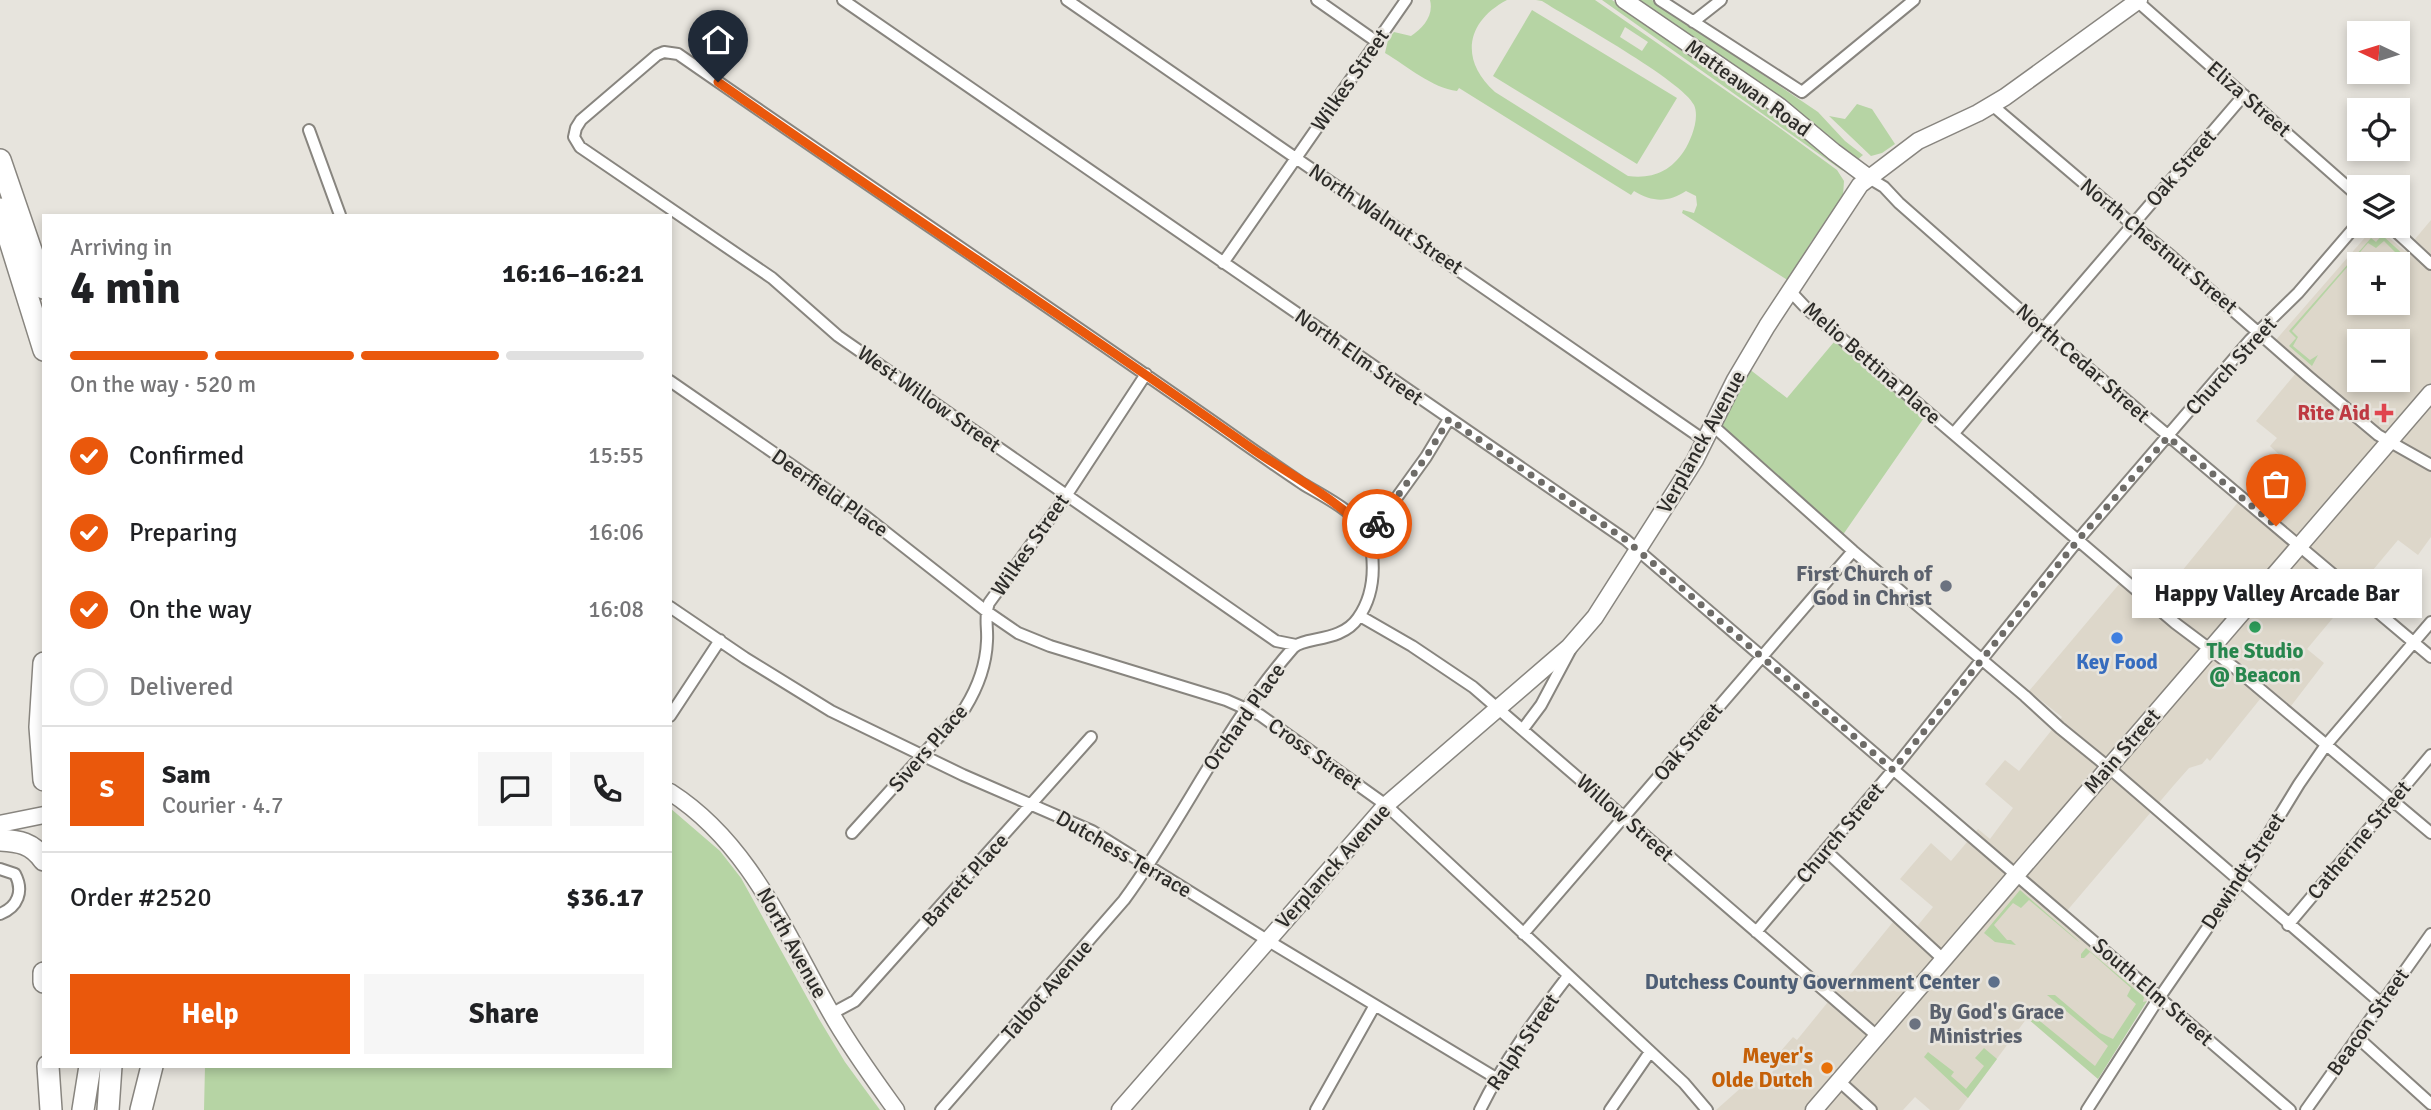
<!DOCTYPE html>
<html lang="en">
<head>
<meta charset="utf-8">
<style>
	:root { --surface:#fff; --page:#f6f6f6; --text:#202124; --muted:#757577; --line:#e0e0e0; --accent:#ea580c }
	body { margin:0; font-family:Signika,sans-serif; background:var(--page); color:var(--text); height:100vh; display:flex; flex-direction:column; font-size:26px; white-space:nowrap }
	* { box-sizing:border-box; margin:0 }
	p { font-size:23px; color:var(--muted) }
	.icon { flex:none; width:38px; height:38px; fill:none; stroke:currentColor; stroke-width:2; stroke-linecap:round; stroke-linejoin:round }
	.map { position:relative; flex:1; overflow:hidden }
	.side { position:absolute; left:42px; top:214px; width:630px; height:854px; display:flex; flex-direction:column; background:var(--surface); border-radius:0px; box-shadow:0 4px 10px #0003 }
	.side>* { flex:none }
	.needle { width:46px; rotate:274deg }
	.buttons { position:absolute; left:2347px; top:21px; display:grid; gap:14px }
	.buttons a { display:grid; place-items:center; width:63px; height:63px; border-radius:0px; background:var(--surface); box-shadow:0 4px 10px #0003; font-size:35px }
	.pin { position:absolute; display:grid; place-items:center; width:60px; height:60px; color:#fff; margin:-72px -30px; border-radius:50% 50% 50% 0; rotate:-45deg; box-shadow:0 0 7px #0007 }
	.pin .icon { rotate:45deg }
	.courier { position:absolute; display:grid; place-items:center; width:70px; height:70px; margin:-35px; border:5px solid #ea580c; border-radius:50%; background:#fff; color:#222; box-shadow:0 2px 9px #0007 }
	.bubble { position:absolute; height:49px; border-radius:0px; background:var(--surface); box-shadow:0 4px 10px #0003; font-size:23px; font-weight:700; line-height:49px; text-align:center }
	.headline em { font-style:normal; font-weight:700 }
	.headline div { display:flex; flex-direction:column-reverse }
	.headline { display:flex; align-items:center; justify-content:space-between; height:119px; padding:0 28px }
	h1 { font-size:46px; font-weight:700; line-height:52px }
	.bar { display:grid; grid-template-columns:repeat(4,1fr); gap:10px 7px; align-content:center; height:84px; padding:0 28px }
	.bar i { height:9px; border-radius:5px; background:var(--line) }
	.bar .selected { background:var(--accent) }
	.bar p { grid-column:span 4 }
	.line { display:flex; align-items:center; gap:18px; padding:0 28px; border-top:2px solid var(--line) }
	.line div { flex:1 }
	.round { display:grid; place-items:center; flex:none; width:74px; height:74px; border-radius:0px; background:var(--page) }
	ol { padding:0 28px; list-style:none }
	li { display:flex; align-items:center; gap:21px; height:77px }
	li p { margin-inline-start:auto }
	li .icon { padding:7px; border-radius:50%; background:var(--accent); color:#fff; stroke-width:4 }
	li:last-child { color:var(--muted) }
	li i { width:38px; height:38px; border:4px solid var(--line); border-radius:50% }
	.primary-button { display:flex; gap:14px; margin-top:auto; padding:14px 28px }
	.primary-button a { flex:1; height:80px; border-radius:0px; background:var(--accent); color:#fff; font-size:28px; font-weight:700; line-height:80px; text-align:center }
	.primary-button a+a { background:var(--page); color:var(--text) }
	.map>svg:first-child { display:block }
	.built { fill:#ddd7ca; fill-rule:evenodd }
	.green { fill:#b6d4a4; fill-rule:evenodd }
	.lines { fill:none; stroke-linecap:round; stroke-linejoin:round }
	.street-casing { stroke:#88857f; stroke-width:14 }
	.secondary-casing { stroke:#88857f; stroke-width:19 }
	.highway-casing { stroke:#88857f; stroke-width:24 }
	.street { stroke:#fff; stroke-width:10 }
	.secondary { stroke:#fff; stroke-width:16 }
	.highway { stroke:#fff; stroke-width:21 }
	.done { stroke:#6e6c68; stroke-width:7; stroke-dasharray:0 12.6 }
	.route { stroke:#ea580c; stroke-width:9 }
	.health-dot { fill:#e0444e; stroke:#e7e4dd; stroke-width:2.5 }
	.worship-dot { fill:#6b7280; stroke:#e7e4dd; stroke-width:2.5 }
	.leisure-dot { fill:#2e9e5b; stroke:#e7e4dd; stroke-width:2.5 }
	.shop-dot { fill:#3f7fe0; stroke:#e7e4dd; stroke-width:2.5 }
	.service-dot { fill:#5c6f8a; stroke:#e7e4dd; stroke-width:2.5 }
	.food-dot { fill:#e8710a; stroke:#e7e4dd; stroke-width:2.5 }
	.labels { text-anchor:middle; stroke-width:5; stroke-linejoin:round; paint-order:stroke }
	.street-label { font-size:21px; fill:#2d2c29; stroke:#e7e4dd }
	.health-label { font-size:21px; font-weight:bold; fill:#be3a42; stroke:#e7e4dd; text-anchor:end }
	.worship-label { font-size:21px; font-weight:bold; fill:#5b616d; stroke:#e7e4dd; text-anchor:end }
	.leisure-label { font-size:21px; font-weight:bold; fill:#27864d; stroke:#e7e4dd }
	.shop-label { font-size:21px; font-weight:bold; fill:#366cbe; stroke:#e7e4dd }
	.service-label { font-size:21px; font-weight:bold; fill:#4e5e75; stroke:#e7e4dd; text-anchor:end }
	.food-label { font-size:21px; font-weight:bold; fill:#c56008; stroke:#e7e4dd; text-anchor:end }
</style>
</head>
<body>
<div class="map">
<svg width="2431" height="1110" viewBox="0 0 2431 1110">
	<rect width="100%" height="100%" fill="#e7e4dd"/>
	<!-- built -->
	<path class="built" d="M2431,220V537L2418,555L2398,540L2307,649L2324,663L2291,706L2269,688L2210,761L2207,758L2202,764L2189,768L2174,785L2060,919L2149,997L2098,1079L2027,1018L1959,1110H1930L1915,1097L1903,1110H1716L1752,1078L1761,1085L1779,1064L1774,1059L1793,1037L1797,1040L1893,922L1909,936L1933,907L1900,879L1931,843L1951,861L1978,829L1990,839L2013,808L1985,784L2005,760L2019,771L2062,717L2029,691L2120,583L2151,609L2239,501L2248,508L2287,462L2270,446L2277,438L2256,421L2296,373L2268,349L2375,226L2405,251ZM2359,264H2398V303H2359ZM2359,341H2398V380H2359Z"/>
	<!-- green -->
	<path class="green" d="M1430,0H1507C1465,22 1460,61 1495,92L1628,176C1652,179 1670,172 1684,151C1691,140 1700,118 1694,105C1683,81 1570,19 1542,1L1536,0H1595L1770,121L1837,170L1844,181L1843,196L1811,242L1789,281L1682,213L1683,210L1694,213L1697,205L1696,196L1686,191C1668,203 1652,202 1634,191L1631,195L1459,88L1457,91C1432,88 1407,66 1385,53L1388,40L1394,32L1411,36C1423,28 1434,16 1430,0ZM1625,27L1648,42L1642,51L1620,37Z
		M1602,0H1612L1775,110L1838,163L1843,171Z
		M1633,0H1652L1818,112L1845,141L1863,155L1856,161L1848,156L1845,149L1779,98Z
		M1532,10L1677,98L1637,164L1493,76Z
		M1857,104L1872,109L1895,144L1882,153L1871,156L1829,116L1845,119Z
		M2382,235L2406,257L2399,265L2395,264L2400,257L2384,241L2376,248L2368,243L2292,331L2298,337L2293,346L2310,360L2318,355L2312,366L2289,346L2296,338L2289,331L2371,238L2376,242Z
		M1839,336L1928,412L1840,539L1712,425L1744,365L1787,398Z
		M670,808L720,851L741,878L819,1019L845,1062L880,1110H204L205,1066H670Z
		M2020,890L2075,938L2080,943L2029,900L2021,908L2013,903L1994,925L2007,940H2011L2016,945L1995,942L1984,933Z
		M2086,948L2144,997L2143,1002L2147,1001L2098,1079L2027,1018L2030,1013L2095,1066L2108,1046L2047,995H2055L2100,1033L2113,1039L2136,1004L2127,996L2131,988L2090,952L2084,958H2081V954Z
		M1984,1048L1997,1059L1968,1098L1924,1057L1928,1052L1954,1072L1951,1076L1966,1089L1984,1066L1975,1058Z"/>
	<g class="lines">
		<defs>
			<path id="street" d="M843,0L1626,540L2290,1110
				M1067,0L1704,440
				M1317,0L1377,42
				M1660,0L1802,92L1914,0
				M2137,1L2359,197
				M1693,22L1721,0
				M1992,105L2133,225L2171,256L2309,377L2378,435L2431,465
				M309,130L340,215
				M1869,178L1884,187L1899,203L2043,330L2431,657
				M2390,226L2431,264
				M1223,263L1406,0
				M1791,292L1807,309L2175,623L2235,668L2431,833
				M670,381L865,516L986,611L1018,633L1050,646L1226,700L1260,715L1386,805L1684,1083L1707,1110
				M1712,425L1853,551L2025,696L2060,728L2108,767L2381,1003
				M1954,433L2244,95
				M670,607L745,658L831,711L963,775L1092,831L1267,940L1496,1078
				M1360,616L1412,646L1473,687L1877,1036
				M1296,645L1276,641L838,336L772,278L580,147L574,137L576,128L581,120L657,55L664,52L678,54C865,184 1055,310 1242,442C1262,456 1282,470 1303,484C1326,498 1355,511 1369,536
				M670,716L720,640
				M1523,729L1541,705L1573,645
				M852,833L965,708C978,687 986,666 987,641C988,628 984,616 989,603L1066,496L1146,374
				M1825,850L1943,959
				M0,869L15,874C24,891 18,907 0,914
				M2288,925L2431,755
				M1756,932L1893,770L2078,540L2250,340L2298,293L2359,222
				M1523,934L1853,551
				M831,1014L855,1001L1091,737
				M2357,1037L2431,1104
				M1839,1081L1871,1110
				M941,1110L1124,900C1184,818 1225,725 1293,648C1304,636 1341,643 1358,618C1375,594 1375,563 1369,536L1426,457L1449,419
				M1316,1110L1375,1005
				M1480,1110C1504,1061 1535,1019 1568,976
				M1610,1110L1650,1052
				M2087,1110L2155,1004L2239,882L2299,784L2326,745L2431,622
				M2306,1110L2431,934"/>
			<path id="secondary" d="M1624,0L1779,106L1834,152L1869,178
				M670,792C751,844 785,933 831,1013C850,1047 873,1078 896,1110
				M0,824L44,815
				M1120,1110L1386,805L1569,647L1595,617L1695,460L1735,380L1767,326L1860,185L1918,141L1978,113L2005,97L2139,0
				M1814,1110L2431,393"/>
			<path id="highway" d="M0,160L44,288
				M0,209L44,350
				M44,663L40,727L44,780
				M0,840C19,841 32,843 44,860
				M44,973V982
				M48,1066L51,1110
				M83,1110L90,1066
				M108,1110L111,1066
				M141,1110L152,1066"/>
		</defs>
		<!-- street casing -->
		<use href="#street" class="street-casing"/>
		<!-- secondary casing -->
		<use href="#secondary" class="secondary-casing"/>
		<!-- highway casing -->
		<use href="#highway" class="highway-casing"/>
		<!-- street -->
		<use href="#street" class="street"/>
		<!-- secondary -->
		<use href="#secondary" class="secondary"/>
		<!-- highway -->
		<use href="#highway" class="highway"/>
	</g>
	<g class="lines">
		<!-- done -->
		<path class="done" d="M1377,524L1426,457L1449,419L1626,540L1893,770L2078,540L2168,437L2276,526"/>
		<!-- route -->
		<path class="route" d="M718,82C895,206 1075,324 1251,448C1280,469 1353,508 1368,536L1377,524"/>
	</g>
	<!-- markers -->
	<path class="health-dot" d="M2380.5 402.5h7v7h7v7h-7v7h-7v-7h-7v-7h7z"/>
	<g class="worship-dot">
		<circle cx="1946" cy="586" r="7"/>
		<circle cx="1915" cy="1024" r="7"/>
	</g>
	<circle class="leisure-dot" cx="2255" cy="627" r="7"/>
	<circle class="shop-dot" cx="2117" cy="638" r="7"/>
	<circle class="service-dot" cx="1994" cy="982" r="7"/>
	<circle class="food-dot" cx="1827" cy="1068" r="7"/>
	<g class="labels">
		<!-- street labels -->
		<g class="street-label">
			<text transform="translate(1350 80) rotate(-55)" y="7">Wilkes Street</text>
			<text transform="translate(1748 88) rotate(36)" y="7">Matteawan Road</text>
			<text transform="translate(2249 99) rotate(41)" y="7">Eliza Street</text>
			<text transform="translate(2181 168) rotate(-49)" y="7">Oak Street</text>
			<text transform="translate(1386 219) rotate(34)" y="7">North Walnut Street</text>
			<text transform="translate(2159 246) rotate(40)" y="7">North Chestnut Street</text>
			<text transform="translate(1359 357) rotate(35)" y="7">North Elm Street</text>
			<text transform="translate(1872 363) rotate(41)" y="7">Melio Bettina Place</text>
			<text transform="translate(2083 363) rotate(41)" y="7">North Cedar Street</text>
			<text transform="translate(2231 366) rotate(-48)" y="7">Church Street</text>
			<text transform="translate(929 399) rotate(35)" y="7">West Willow Street</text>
			<text transform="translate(1701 442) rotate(-61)" y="7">Verplanck Avenue</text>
			<text transform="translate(830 493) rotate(35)" y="7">Deerfield Place</text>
			<text transform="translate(1030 545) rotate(-55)" y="7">Wilkes Street</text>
			<text transform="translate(1244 717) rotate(-55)" y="7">Orchard Place</text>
			<text transform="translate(1688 742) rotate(-50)" y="7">Oak Street</text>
			<text transform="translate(928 748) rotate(-49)" y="7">Sivers Place</text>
			<text transform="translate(2122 751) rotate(-49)" y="7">Main Street</text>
			<text transform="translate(1315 754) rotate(35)" y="7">Cross Street</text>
			<text transform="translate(1625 818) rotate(41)" y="7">Willow Street</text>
			<text transform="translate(1840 833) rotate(-50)" y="7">Church Street</text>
			<text transform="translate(2359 840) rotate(-50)" y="7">Catherine Street</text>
			<text transform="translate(1124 854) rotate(30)" y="7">Dutchess Terrace</text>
			<text transform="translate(1333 866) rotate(-48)" y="7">Verplanck Avenue</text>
			<text transform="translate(2243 871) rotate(-57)" y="7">Dewindt Street</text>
			<text transform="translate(965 880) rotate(-48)" y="7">Barrett Place</text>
			<text transform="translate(792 943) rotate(61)" y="7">North Avenue</text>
			<text transform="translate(1047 990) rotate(-49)" y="7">Talbot Avenue</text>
			<text transform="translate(2153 992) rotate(41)" y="7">South Elm Street</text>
			<text transform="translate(2368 1022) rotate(-55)" y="7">Beacon Street</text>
			<text transform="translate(1523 1042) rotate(-56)" y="7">Ralph Street</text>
		</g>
		<!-- health labels -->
		<g class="health-label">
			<text x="2370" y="420">Rite Aid</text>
		</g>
		<!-- worship labels -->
		<g class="worship-label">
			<text x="1932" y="581">First Church of<tspan x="1932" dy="24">God in Christ</tspan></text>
			<text x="1929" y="1019" text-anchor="start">By God's Grace<tspan x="1929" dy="24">Ministries</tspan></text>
		</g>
		<!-- leisure labels -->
		<g class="leisure-label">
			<text x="2255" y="658">The Studio<tspan x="2255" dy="24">@ Beacon</tspan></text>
		</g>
		<!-- shop labels -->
		<g class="shop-label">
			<text x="2117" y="669">Key Food</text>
		</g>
		<!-- service labels -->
		<g class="service-label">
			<text x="1980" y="989">Dutchess County Government Center</text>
		</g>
		<!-- food labels -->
		<g class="food-label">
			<text x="1813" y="1063">Meyer's<tspan x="1813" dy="24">Olde Dutch</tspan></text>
		</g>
	</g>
</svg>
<div class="buttons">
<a><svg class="needle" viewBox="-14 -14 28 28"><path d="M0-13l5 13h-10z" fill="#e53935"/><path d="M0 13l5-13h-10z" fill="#757577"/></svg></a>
<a><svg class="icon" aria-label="locate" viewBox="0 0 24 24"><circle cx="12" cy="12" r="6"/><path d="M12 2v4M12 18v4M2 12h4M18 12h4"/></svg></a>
<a><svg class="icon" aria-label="layers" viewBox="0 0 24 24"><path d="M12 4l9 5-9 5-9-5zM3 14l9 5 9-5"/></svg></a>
<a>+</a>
<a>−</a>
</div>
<div class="pin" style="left:2276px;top:526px;background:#ea580c"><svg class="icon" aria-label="bag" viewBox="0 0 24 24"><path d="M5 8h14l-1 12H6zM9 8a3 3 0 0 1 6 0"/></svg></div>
<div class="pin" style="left:718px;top:82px;background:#1f2937"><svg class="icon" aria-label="home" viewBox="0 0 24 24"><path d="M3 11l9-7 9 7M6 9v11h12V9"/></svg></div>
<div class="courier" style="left:1377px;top:524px"><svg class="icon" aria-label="bike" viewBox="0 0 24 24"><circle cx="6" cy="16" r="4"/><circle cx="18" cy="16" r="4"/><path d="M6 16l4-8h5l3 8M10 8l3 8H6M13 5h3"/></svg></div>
<div class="bubble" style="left:2132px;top:569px;width:290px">Happy Valley Arcade Bar</div>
<section class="side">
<div class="headline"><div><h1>4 min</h1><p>Arriving in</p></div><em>16:16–16:21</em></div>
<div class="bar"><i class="selected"></i><i class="selected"></i><i class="selected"></i><i></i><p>On the way · 520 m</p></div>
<ol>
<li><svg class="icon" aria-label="check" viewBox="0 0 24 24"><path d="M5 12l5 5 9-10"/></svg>Confirmed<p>15:55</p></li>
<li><svg class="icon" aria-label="check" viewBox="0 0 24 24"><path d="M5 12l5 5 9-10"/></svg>Preparing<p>16:06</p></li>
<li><svg class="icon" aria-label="check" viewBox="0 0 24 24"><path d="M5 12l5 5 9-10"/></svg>On the way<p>16:08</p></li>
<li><i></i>Delivered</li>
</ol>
<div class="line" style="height:126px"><b class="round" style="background:var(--accent);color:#fff">S</b><div><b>Sam</b><p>Courier · 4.7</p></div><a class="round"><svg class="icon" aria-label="chat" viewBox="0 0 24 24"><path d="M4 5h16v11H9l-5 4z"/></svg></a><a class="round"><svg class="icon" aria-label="phone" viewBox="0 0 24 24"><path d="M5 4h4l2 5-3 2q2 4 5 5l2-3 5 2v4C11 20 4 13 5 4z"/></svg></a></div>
<div class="line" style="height:91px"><div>Order #2520</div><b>$36.17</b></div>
<div class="primary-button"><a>Help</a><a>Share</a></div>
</section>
</div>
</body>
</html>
